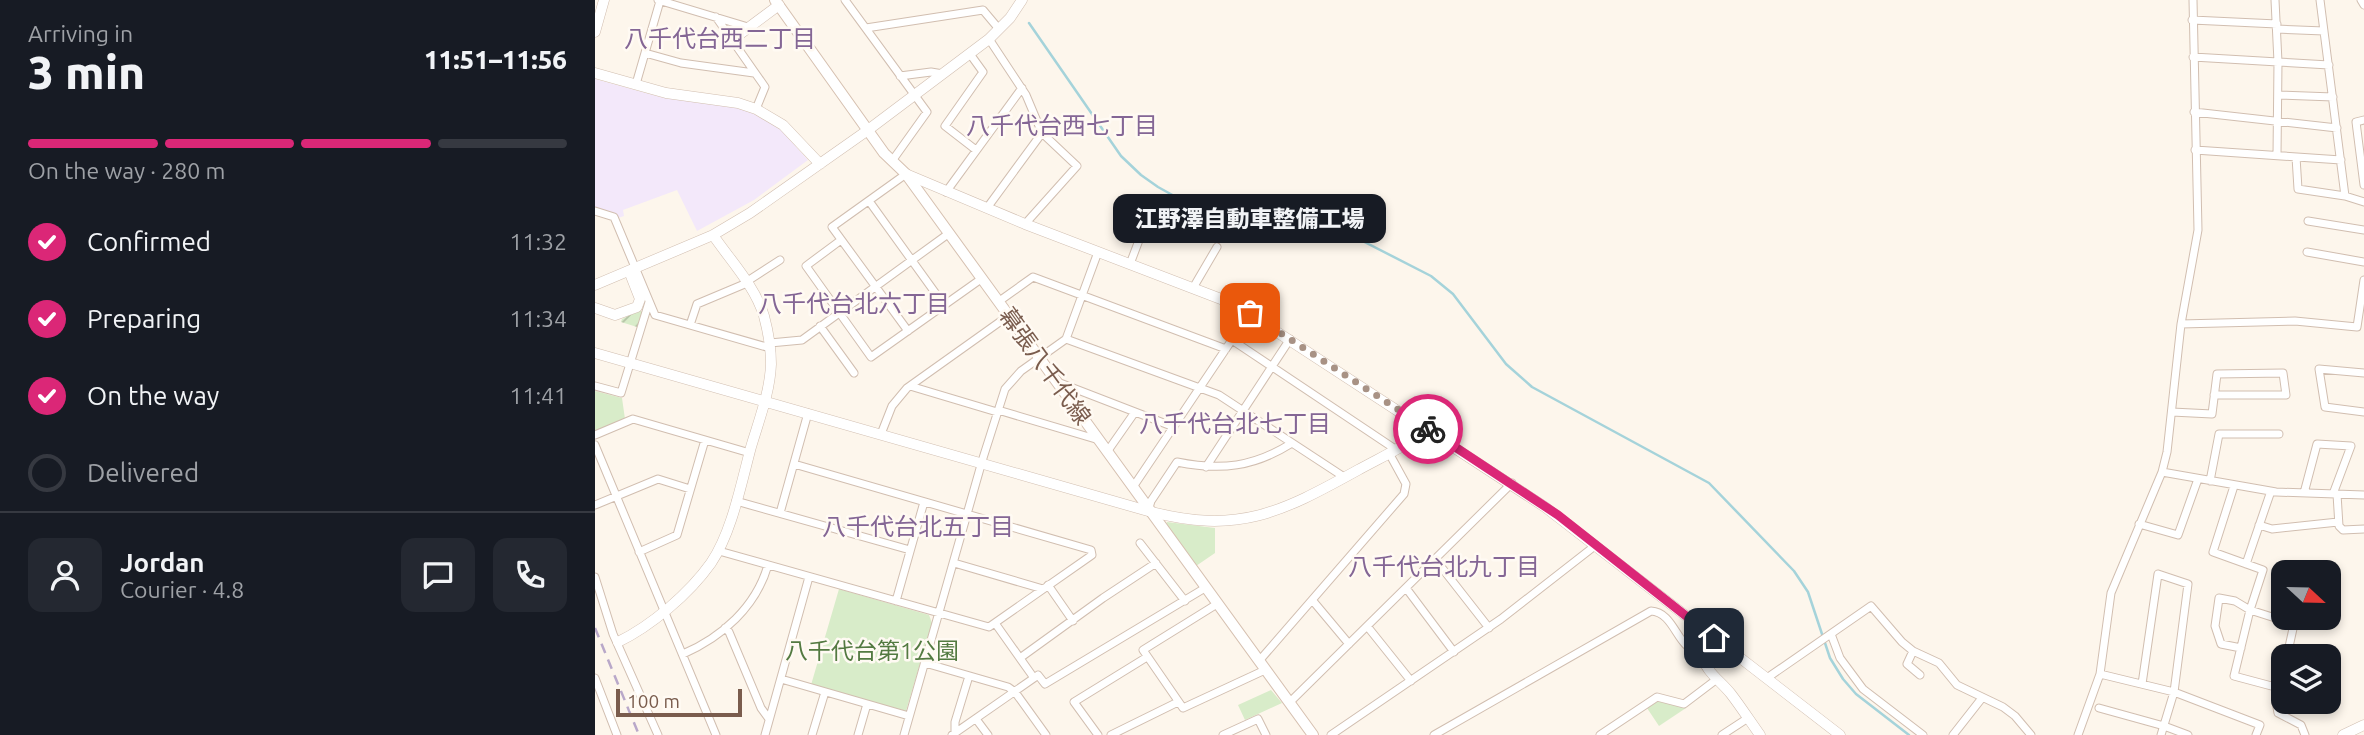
<!DOCTYPE html>
<html lang="en">
<head>
<meta charset="utf-8">
<style>
	:root { --surface:#171b24; --page:#242831; --text:#f1f3f6; --muted:#9ea1a6; --line:#363941; --accent:#db2777 }
	body { margin:0; font-family:Ubuntu,"Noto Sans JP",sans-serif; background:var(--page); color:var(--text); height:100vh; display:flex; flex-direction:column; font-size:26px; white-space:nowrap }
	* { box-sizing:border-box; margin:0 }
	p { font-size:23px; color:var(--muted) }
	.icon { flex:none; width:38px; height:38px; fill:none; stroke:currentColor; stroke-width:2; stroke-linecap:round; stroke-linejoin:round }
	.map { position:relative; flex:1; overflow:hidden }
	.side { display:flex; flex-direction:column; background:var(--surface); width:595px }
	.side>* { flex:none }
	.needle { width:46px; rotate:112deg }
	.tools { position:absolute; left:1676px; top:560px; display:grid; gap:14px }
	.tools a { display:grid; place-items:center; width:70px; height:70px; border-radius:14px; background:var(--surface); box-shadow:0 4px 10px #0003; font-size:35px }
	.scale { position:absolute; left:21px; bottom:18px; width:126px; box-sizing:border-box; padding-left:7px; border:4px solid #7a5c4d; border-top:0; font-size:19px; line-height:24px; white-space:nowrap; color:#7a5c4d; -webkit-text-stroke:5px #fffaf3; paint-order:stroke }
	.pin { position:absolute; display:grid; place-items:center; width:60px; height:60px; color:#fff; margin:-30px; border-radius:14px; box-shadow:0 4px 10px #0006 }
	.courier { position:absolute; display:grid; place-items:center; width:70px; height:70px; margin:-35px; border:5px solid #db2777; border-radius:50%; background:#fff; color:#222; box-shadow:0 2px 9px #0007 }
	.bubble { position:absolute; height:49px; border-radius:14px; background:var(--surface); box-shadow:0 4px 10px #0003; font-size:23px; font-weight:800; line-height:49px; text-align:center }
	.head em { font-style:normal; font-weight:800 }
	.head div { display:flex; flex-direction:column-reverse }
	.head { display:flex; align-items:center; justify-content:space-between; height:119px; padding:0 28px }
	h1 { font-size:46px; font-weight:800; line-height:52px }
	.bar { display:grid; grid-template-columns:repeat(4,1fr); gap:10px 7px; align-content:center; height:84px; padding:0 28px }
	.bar i { height:9px; border-radius:5px; background:var(--line) }
	.bar .active { background:var(--accent) }
	.bar p { grid-column:span 4 }
	.line { display:flex; align-items:center; gap:18px; padding:0 28px; border-top:2px solid var(--line) }
	.line div { flex:1 }
	.round { display:grid; place-items:center; flex:none; width:74px; height:74px; border-radius:14px; background:var(--page) }
	ol { padding:0 28px; list-style:none }
	li { display:flex; align-items:center; gap:21px; height:77px }
	li p { margin-inline-start:auto }
	li .icon { padding:7px; border-radius:50%; background:var(--accent); color:#fff; stroke-width:4 }
	li:last-child { color:var(--muted) }
	li i { width:38px; height:38px; border:4px solid var(--line); border-radius:50% }
	main { display:flex; flex:1; min-height:0 }
	.map>svg:first-child { display:block }
	.education { fill:#f3e8fa }
	.park { fill:#d8ecc9 }
	.garden { fill:url(#garden-furrows) }
	.lines { fill:none; stroke-linecap:round; stroke-linejoin:round }
	.stream { stroke:#a5d3da; stroke-width:2.5 }
	.minor-casing { stroke:#d1beb0; stroke-width:9 }
	.tertiary-casing { stroke:#d1beb0; stroke-width:11 }
	.secondary-casing { stroke:#d6c0b0; stroke-width:12 }
	.minor { stroke:#fff; stroke-width:7 }
	.tertiary { stroke:#fff; stroke-width:10 }
	.secondary { stroke:#fff; stroke-width:10 }
	.rail { stroke:#b9a8c9; stroke-width:2.5; stroke-dasharray:10 7; stroke-linecap:butt }
	.done { stroke:#a89285; stroke-width:7; stroke-dasharray:0 12.6 }
	.route { stroke:#db2777; stroke-width:9 }
	.labels { text-anchor:middle; stroke-width:5; stroke-linejoin:round; paint-order:stroke }
	.street-label { font-size:23px; fill:#7a5c4d; stroke:#fffaf3 }
	.park-label { font-size:23px; fill:#537a41; stroke:#fffaf3 }
	.neighbourhood-label { font-size:24px; fill:#846695; stroke:#fffaf3 }
</style>
</head>
<body>
<main>
<section class="side">
<div class="head"><div><h1>3 min</h1><p>Arriving in</p></div><em>11:51–11:56</em></div>
<div class="bar"><i class="active"></i><i class="active"></i><i class="active"></i><i></i><p>On the way · 280 m</p></div>
<ol>
<li><svg class="icon" aria-label="check" viewBox="0 0 24 24"><path d="M5 12l5 5 9-10"/></svg>Confirmed<p>11:32</p></li>
<li><svg class="icon" aria-label="check" viewBox="0 0 24 24"><path d="M5 12l5 5 9-10"/></svg>Preparing<p>11:34</p></li>
<li><svg class="icon" aria-label="check" viewBox="0 0 24 24"><path d="M5 12l5 5 9-10"/></svg>On the way<p>11:41</p></li>
<li><i></i>Delivered</li>
</ol>
<div class="line" style="height:126px"><a class="round"><svg class="icon" aria-label="person" viewBox="0 0 24 24"><circle cx="12" cy="8" r="4"/><path d="M4 21q1-7 8-7t8 7"/></svg></a><div><b>Jordan</b><p>Courier · 4.8</p></div><a class="round"><svg class="icon" aria-label="chat" viewBox="0 0 24 24"><path d="M4 5h16v11H9l-5 4z"/></svg></a><a class="round"><svg class="icon" aria-label="phone" viewBox="0 0 24 24"><path d="M5 4h4l2 5-3 2q2 4 5 5l2-3 5 2v4C11 20 4 13 5 4z"/></svg></a></div>
</section>
<div class="map">
<svg width="1769" height="735" viewBox="0 0 1769 735">
	<defs>
		<pattern id="garden-furrows" width="10" height="10" patternUnits="userSpaceOnUse" patternTransform="scale(1.75)"><rect width="10" height="10" fill="#d8ecc9"/><path d="M-1 1l2-2M0 10L10 0M9 11l2-2" fill="none" stroke="#b4c2a5"/></pattern>
	</defs>
	<rect width="100%" height="100%" fill="#fdf6ec"/>
	<!-- education -->
	<path class="education" d="M0,79L69,98L142,108L159,114L185,129L213,160L159,200L102,231L82,190L28,210L29,216L23,218L0,208Z"/>
	<!-- park -->
	<path class="park" d="M0,391L27,398L30,419L0,431Z
		M572,522L620,528V553L601,566L571,525Z
		M244,589L334,615L337,623L311,711L216,685Z
		M676,690L687,703L650,720L643,705Z
		M1063,701L1091,708L1064,726L1052,708Z"/>
	<!-- garden -->
	<path class="garden" d="M45,310L48,313L42,327L26,322L27,319Z"/>
	<g class="lines">
		<!-- stream -->
		<path class="stream" d="M434,23L526,156L546,175L563,187L590,202L620,214L729,227L752,233L836,276L858,294L911,364L937,387L1114,483L1199,571L1213,592L1235,658L1248,679L1261,694L1314,735"/>
		<defs>
			<path id="minor" d="M63,0L153,27
				M250,0L332,112L297,161
				M1725,0L1750,196L1769,202
				M1766,0L1769,5
				M121,17L170,87L161,109
				M1597,20L1682,24
				M271,28L388,10L404,29
				M1682,29L1729,31
				M394,39L431,95L447,133L482,166L430,224
				M50,53L86,63L159,73
				M375,54L388,72L350,126L381,150
				M1598,57L1683,62L1680,0
				M305,76L336,72L348,74
				M41,84L65,1
				M1683,95L1738,97
				M1599,112L1742,128
				M1769,120L1761,122L1769,185
				M1600,150L1746,160
				M1682,155L1683,62L1734,65
				M1701,157L1703,189L1750,196
				M311,174L237,227L313,331
				M351,192L427,88
				M274,201L349,305
				M392,208L447,133
				M0,211L19,217L60,315L175,348
				M1713,221L1769,230
				M246,240L211,266L276,357L386,279
				M1712,252L1769,262
				M535,264L549,227
				M151,282L185,260
				M598,288L622,247
				M403,302L438,277L631,349
				M1586,324L1700,321L1762,327L1769,280
				M95,325L102,304L152,283
				M225,326L259,373
				M471,339L624,395L749,477
				M637,340L800,449
				M175,343L207,340L353,234
				M1769,373L1724,369L1730,407L1769,412
				M465,383L579,427
				M0,386L26,393L54,302
				M315,386L402,412
				M403,410L504,440
				M1577,412L1617,414L1622,374L1688,373L1691,395H1619
				M286,434L297,406L312,388L413,316
				M0,435L38,419L155,453
				M0,445L121,735
				M512,452L540,412
				M611,467L695,339
				M1567,472L1681,492L1769,495
				M1615,481L1624,434H1684
				M1639,486L1618,552L1668,570L1655,610L1639,676L1684,688
				M538,487L655,313
				M1709,493L1722,444L1756,446L1738,494
				M1742,494L1744,526L1748,530L1769,529
				M141,501L315,550
				M0,505L63,479L95,489
				M553,511L556,501L582,462C626,471 659,467 697,443
				M185,513L213,413
				M1544,524L1583,535L1603,479
				M1664,525L1677,529L1743,522
				M545,543L590,601
				M124,551L394,627L497,555L496,550L199,464
				M44,552L82,535L110,440
				M840,559L894,628
				M359,563L448,589
				M1651,564L1676,491
				M0,577L18,634L63,735
				M453,585L478,621
				M811,588L859,652
				M301,601L329,502
				M718,601L754,644
				M622,604L548,650L588,708L670,670
				M400,623L439,678L443,675L450,684L610,588
				M772,626L816,681
				M130,628L134,632L166,708L174,719
				M1236,634L1245,658L1268,689L1328,735
				M1646,648L1626,644L1620,626L1624,598L1640,601L1655,610L1699,624L1692,656
				M1318,651L1312,664L1325,675
				M88,654C127,637 161,607 173,565
				M425,658L508,598L561,563
				M664,661L809,494L811,484L794,453
				M330,663L413,687L420,692L451,735
				M1689,669L1681,702L1683,713L1706,725L1710,735
				M1505,674L1579,692L1665,725L1661,735
				M0,678L22,735
				M1172,678L1276,606L1307,642L1318,651L1344,663L1362,685L1408,707L1420,716L1436,735
				M186,679L314,716
				M1547,684L1563,574L1593,584L1579,692L1566,735
				M694,703L917,483
				M1504,708L1569,726L1593,735
				M381,719L393,735
				M360,733V722L374,676
				M170,735L214,577
				M217,735L230,692
				M263,735L272,704
				M309,735L388,458L410,389L426,371L471,339L503,252
				M357,735L439,678
				M503,735L479,702L552,657
				M516,735L583,702
				M628,735L663,719L671,735
				M736,735L906,619L1001,545
				M839,735L1056,611C1075,612 1080,635 1092,646C1096,650 1102,652 1107,654
				M1005,735L1062,697L1089,704L1122,679
				M1127,735L1153,718
				M1358,735L1387,698
				M1483,735L1505,674L1516,593L1567,472L1572,452L1586,324L1603,230L1598,0"/>
			<path id="tertiary" d="M0,32L9,0
				M137,40L184,5
				M0,73L71,93L143,103L161,109L188,125L225,164
				M311,174L430,224L639,304L950,507L1245,735
				M0,285L118,235L155,213L273,130L394,39L415,18L427,0
				M0,308L20,315L42,307L45,299L34,271
				M0,353L553,511C643,535 685,513 763,470C787,457 812,445 834,430
				M1119,638L1107,654C1110,672 1125,680 1136,694C1146,707 1155,721 1165,735
				M23,642C56,626 94,594 116,563C137,532 146,484 156,447C164,420 175,392 176,364C176,348 173,331 169,316C160,286 135,260 118,235
				M1748,735L1769,725"/>
			<path id="secondary" d="M180,0L289,153L311,174L718,735"/>
		</defs>
		<!-- minor casing -->
		<use href="#minor" class="minor-casing"/>
		<!-- tertiary casing -->
		<use href="#tertiary" class="tertiary-casing"/>
		<!-- secondary casing -->
		<use href="#secondary" class="secondary-casing"/>
		<!-- minor -->
		<use href="#minor" class="minor"/>
		<!-- tertiary -->
		<use href="#tertiary" class="tertiary"/>
		<!-- secondary -->
		<use href="#secondary" class="secondary"/>
		<!-- rail -->
		<path class="rail" d="M0,628L44,735"/>
	</g>
	<g class="lines">
		<!-- done -->
		<path class="done" d="M655,313L833,429"/>
		<!-- route -->
		<path class="route" d="M833,429L963,515L1119,638"/>
	</g>
	<g class="labels">
		<!-- street labels -->
		<g class="street-label">
			<text transform="translate(450 366) rotate(54)" y="8">幕張八千代線</text>
		</g>
		<!-- park labels -->
		<g class="park-label">
			<text x="277" y="659">八千代台第1公園</text>
		</g>
		<!-- neighbourhood labels -->
		<g class="neighbourhood-label">
			<text x="125" y="47">八千代台西二丁目</text>
			<text x="467" y="134">八千代台西七丁目</text>
			<text x="259" y="312">八千代台北六丁目</text>
			<text x="640" y="432">八千代台北七丁目</text>
			<text x="323" y="535">八千代台北五丁目</text>
			<text x="849" y="575">八千代台北九丁目</text>
		</g>
	</g>
</svg>
<div class="tools">
<a><svg class="needle" viewBox="-14 -14 28 28"><path d="M0-13l5 13h-10z" fill="#e53935"/><path d="M0 13l5-13h-10z" fill="#9ea1a6"/></svg></a>
<a><svg class="icon" aria-label="layers" viewBox="0 0 24 24"><path d="M12 4l9 5-9 5-9-5zM3 14l9 5 9-5"/></svg></a>
</div>
<div class="scale">100 m</div>
<div class="pin" style="left:655px;top:313px;background:#ea580c"><svg class="icon" aria-label="bag" viewBox="0 0 24 24"><path d="M5 8h14l-1 12H6zM9 8a3 3 0 0 1 6 0"/></svg></div>
<div class="pin" style="left:1119px;top:638px;background:#1f2937"><svg class="icon" aria-label="home" viewBox="0 0 24 24"><path d="M3 11l9-7 9 7M6 9v11h12V9"/></svg></div>
<div class="courier" style="left:833px;top:429px"><svg class="icon" aria-label="bike" viewBox="0 0 24 24"><circle cx="6" cy="16" r="4"/><circle cx="18" cy="16" r="4"/><path d="M6 16l4-8h5l3 8M10 8l3 8H6M13 5h3"/></svg></div>
<div class="bubble" style="left:518px;top:194px;width:273px">江野澤自動車整備工場</div>
</div>
</main>
</body>
</html>
